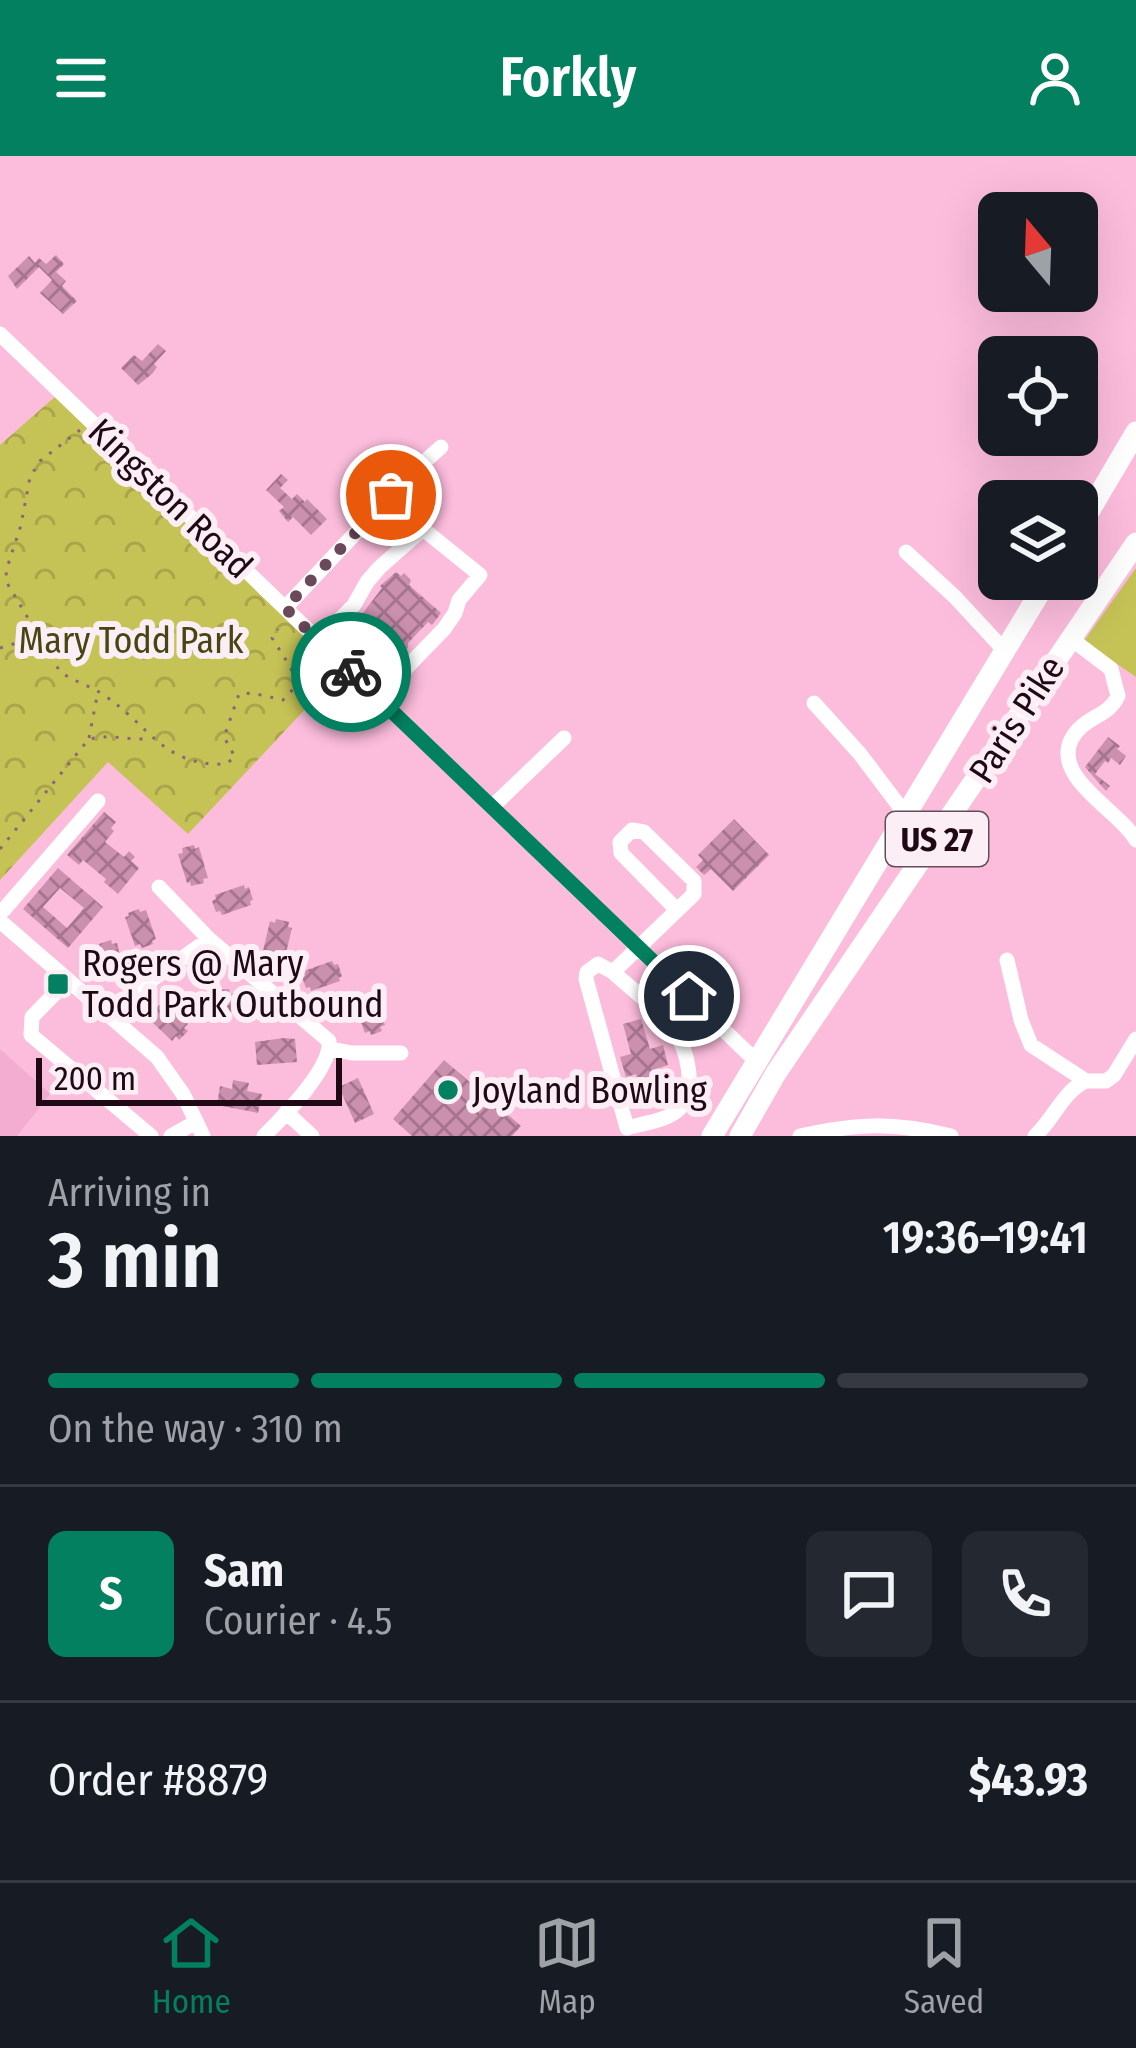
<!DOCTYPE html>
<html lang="en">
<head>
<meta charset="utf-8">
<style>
	:root { --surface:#171b24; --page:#242831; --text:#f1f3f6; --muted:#9ea1a6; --line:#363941; --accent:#02805f }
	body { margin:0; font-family:"Fira Sans Condensed",sans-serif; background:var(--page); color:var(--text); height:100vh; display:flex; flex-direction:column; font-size:45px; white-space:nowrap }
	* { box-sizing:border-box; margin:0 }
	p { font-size:39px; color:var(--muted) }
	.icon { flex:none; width:66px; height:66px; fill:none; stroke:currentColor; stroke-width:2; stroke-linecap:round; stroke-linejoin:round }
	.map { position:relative; height:980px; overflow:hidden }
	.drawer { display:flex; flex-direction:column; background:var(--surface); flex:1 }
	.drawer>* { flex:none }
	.needle { width:78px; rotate:341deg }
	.tools { position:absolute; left:978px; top:36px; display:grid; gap:24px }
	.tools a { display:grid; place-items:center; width:120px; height:120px; border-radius:18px; background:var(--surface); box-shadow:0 12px 48px #0002; font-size:60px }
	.scale { position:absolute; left:36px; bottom:30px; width:306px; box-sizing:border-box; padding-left:12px; border:6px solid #1e0915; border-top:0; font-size:33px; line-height:42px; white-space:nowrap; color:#1e0915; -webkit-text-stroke:9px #fceef5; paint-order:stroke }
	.pin { position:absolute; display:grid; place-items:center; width:102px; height:102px; color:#fff; margin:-51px; border:6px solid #fff; border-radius:50%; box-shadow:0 3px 12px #0007 }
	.courier { position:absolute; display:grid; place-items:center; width:120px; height:120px; margin:-60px; border:9px solid #02805f; border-radius:50%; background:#fff; color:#222; box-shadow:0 3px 15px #0007 }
	.headline em { font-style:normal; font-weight:600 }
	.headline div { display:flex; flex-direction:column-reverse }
	.headline { display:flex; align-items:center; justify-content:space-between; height:204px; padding:0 48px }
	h1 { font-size:78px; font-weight:600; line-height:90px }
	.bar { display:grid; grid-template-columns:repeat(4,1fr); gap:18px 12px; align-content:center; height:144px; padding:0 48px }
	.bar i { height:15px; border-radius:9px; background:var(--line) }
	.bar .selected { background:var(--accent) }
	.bar p { grid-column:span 4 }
	.line { display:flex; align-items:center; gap:30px; padding:0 48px; border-top:3px solid var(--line) }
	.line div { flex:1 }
	.round { display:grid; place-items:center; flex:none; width:126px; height:126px; border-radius:18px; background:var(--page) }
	header { display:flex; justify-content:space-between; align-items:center; height:156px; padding:0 48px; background:var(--accent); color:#fff; font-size:54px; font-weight:600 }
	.tabs { display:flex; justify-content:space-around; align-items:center; height:168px; border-top:3px solid var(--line); background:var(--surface); font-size:33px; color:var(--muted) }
	.tabs a { display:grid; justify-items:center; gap:6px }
	.tabs .selected { color:var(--accent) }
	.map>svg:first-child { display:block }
	.built { fill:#f3add0 }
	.grass { fill:#c5c256 }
	.park { fill:url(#park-crowns) }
	.building { fill:url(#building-cross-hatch); fill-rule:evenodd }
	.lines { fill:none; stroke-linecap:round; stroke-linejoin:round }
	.path { stroke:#8f647a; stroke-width:3; stroke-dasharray:3 9; stroke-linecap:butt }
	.minor { stroke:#fff; stroke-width:15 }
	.highway { stroke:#fff; stroke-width:21 }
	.done { stroke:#6c485b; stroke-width:12; stroke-dasharray:0 21.6 }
	.route { stroke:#02805f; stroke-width:15 }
	.poi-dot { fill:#02805f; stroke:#fceef5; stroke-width:4.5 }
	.labels { text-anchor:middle; stroke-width:12; stroke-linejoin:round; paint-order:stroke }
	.shield { fill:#fceef5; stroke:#614e58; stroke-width:3 }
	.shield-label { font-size:33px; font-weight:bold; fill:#1e0915 }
	.street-label { font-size:36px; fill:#1e0915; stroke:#fceef5 }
	.park-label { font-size:36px; fill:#474512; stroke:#fceef5 }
	.poi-label { font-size:36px; fill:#1e0915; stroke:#fceef5; text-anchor:start }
</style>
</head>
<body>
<header><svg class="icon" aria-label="menu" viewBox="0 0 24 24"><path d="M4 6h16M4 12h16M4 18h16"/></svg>Forkly<svg class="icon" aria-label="person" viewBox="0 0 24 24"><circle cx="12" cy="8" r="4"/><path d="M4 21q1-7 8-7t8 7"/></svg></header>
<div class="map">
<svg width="1136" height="980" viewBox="0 0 1136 980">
	<defs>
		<pattern id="park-crowns" width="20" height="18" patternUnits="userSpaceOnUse" patternTransform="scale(3)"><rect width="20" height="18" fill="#c5c256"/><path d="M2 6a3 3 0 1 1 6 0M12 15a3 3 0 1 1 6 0" fill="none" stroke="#a9a54a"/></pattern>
		<pattern id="building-cross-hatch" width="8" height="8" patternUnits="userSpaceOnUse" patternTransform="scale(3)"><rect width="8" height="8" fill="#cc90af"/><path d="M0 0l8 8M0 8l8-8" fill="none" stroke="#a5748d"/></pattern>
	</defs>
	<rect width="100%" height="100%" fill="#fcbcdc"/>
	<!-- built -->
	<path class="built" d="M0,893L50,938L17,980H0Z"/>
	<!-- grass -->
	<path class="grass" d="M1136,412V521L1084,485Z"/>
	<!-- park -->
	<path class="park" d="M57,239L341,515L188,678L108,606L0,724V289Z"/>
	<!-- building -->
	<path class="building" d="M56,99L64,108L56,116L66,125L62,130L77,145L63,158L40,137L52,124L39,111L17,133L8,120L29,100L35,107L39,102L46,108Z
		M158,188L166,195L154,208L157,211L152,218L138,229L121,212L134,199L142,205Z
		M281,318L288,324L280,332L292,343L297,338L305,346L307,343L327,363L311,379L293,361L288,366L279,355L284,351L266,334Z
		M396,416L401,420L404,417L411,424L409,429L441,457L432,469L428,466L408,487V492L387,512L373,503L374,501L371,498L376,492V484L383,475L363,457L382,432L380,430Z
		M1108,581L1120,590L1117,593L1126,600L1120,609L1111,602L1108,607L1105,605L1095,618L1110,630L1106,635L1085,611Z
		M104,656L116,666L111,672L114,675L105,686L124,701L129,695L135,701L131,705L139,712L118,738L104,726L106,723L83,704L79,709L67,699Z
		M734,663L769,699L733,735L711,713L704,719L696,711L703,704L698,699Z
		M194,689L195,693L199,691L208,722L203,723L204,727L191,730L190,726L187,727L178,698L183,697L182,692Z
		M58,712L103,751L68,792L23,753ZM60,732L84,752L67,772L43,751Z
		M244,729L245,733L249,731L253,744L250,745L251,749L222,759L220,755L216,756L212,745L216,743L215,739Z
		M139,753L140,756L146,754L156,783L152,785L153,788L142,792L140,788L135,790L125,761L129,760L128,757Z
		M276,763L289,766L288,771L292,772L285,801L278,799L277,803L267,800L268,796L263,795L270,765L275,767Z
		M111,784L112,788L117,787L124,817L119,818L120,822L110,825L108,821L103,822L94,793L100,791L99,788Z
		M332,805L334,809L338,808L342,820L339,822L340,825L311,835L310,831L306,832L302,821L305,820L304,815Z
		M229,833L230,838L234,837L235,850L231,851V856L200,858V853H195L194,841H198V836Z
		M368,838L369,842L374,840L385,869L380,871L382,875L371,879L370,875L365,877L354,849L358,847L356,843Z
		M166,848L188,868L184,872L188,875L179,884L176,880L172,885L151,865L153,863L150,860L159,849L162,852Z
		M641,863L650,893L663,889L668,909L656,913L665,943L645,948L636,918L626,921L620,901L631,898L623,868Z
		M284,882L295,883L297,906L257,909L255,886Z
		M444,904L521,970L512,980H412L393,963Z
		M358,922L374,958L355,967L339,931Z
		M233,924L249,927L247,935L262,938L258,957L217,949L220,930L232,933Z"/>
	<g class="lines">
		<!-- path -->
		<path class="path" d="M80,274L40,305L30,321L21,369L6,415L7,427L59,514C72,526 88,528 102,538C148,567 162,611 226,608L235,601L224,581L239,538L252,537L283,544L296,530L291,512L272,482L278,473
			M0,492L20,486L42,490
			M298,523C313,524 321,524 332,512
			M89,582L98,535
			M0,693L88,584C109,576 129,586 150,582"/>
		<!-- minor -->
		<path class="minor" d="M0,178L756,905
			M906,396L955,441L1005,495
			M285,452L413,316L441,291
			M1070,482L1111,513L1118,540C1108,562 1083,560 1071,584C1053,623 1120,655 1136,684
			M319,485L354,449L367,426L379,412L423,373L480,419L459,444L455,457L444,473L378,541
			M814,547L860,598L906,659
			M492,651L564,582
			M159,731L209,783L329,885C332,912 283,961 264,980
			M0,758L98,645
			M0,765L157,901L183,938L203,980
			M1007,804L1021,864L1031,889L1086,925H1106L1114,919L1136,883
			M613,816C632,834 658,852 674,874C687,893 698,935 679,953C667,965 643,967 627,972L586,823L587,816L598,808L613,816L694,738V725L644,676L632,674L620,686L621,697L677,754
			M68,824L32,861L31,879L151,980
			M115,865L153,823L209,783
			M331,893L352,897H401
			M286,956L312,980
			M171,980L196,966
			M800,980C858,967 893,966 951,980
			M1035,980C1053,964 1064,934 1086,925"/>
		<!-- highway -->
		<path class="highway" d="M1077,376L1136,276
			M712,980L1048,423
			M740,980L776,917L1136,387"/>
	</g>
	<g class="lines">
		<!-- done -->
		<path class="done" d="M351,516L285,452L391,339"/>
		<!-- route -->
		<path class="route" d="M351,516L689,840"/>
	</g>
	<!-- markers -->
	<g class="poi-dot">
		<rect x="46" y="816" width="24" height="24" rx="6"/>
		<circle cx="448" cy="934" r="12"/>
	</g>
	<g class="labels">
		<!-- shield labels -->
		<rect class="shield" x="886" y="656" width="102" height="54" rx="9"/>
		<g class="shield-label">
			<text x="937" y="695">US 27</text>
		</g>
		<!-- street labels -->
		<g class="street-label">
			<text transform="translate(171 342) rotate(44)" y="13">Kingston Road</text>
			<text transform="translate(1016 563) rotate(-57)" y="13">Paris Pike</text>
		</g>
		<!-- park labels -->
		<g class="park-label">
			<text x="131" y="497">Mary Todd Park</text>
		</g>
		<!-- poi labels -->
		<g class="poi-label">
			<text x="82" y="820">Rogers @ Mary<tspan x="82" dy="41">Todd Park Outbound</tspan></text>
			<text x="472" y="947">Joyland Bowling</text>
		</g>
	</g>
</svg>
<div class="tools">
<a><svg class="needle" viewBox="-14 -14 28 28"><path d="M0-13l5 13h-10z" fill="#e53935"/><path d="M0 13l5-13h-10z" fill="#9ea1a6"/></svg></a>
<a><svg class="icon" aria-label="locate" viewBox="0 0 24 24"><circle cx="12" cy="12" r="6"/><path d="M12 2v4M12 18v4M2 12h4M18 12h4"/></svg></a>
<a><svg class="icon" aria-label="layers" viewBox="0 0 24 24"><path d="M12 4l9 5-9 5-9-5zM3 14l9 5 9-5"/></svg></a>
</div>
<div class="scale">200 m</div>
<div class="pin" style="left:391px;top:339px;background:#ea580c"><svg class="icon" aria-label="bag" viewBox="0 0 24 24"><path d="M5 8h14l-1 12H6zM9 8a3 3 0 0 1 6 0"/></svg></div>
<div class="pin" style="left:689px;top:840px;background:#1f2937"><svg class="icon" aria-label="home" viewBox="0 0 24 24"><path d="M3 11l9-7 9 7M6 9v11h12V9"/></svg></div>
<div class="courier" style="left:351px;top:516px"><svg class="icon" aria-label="bike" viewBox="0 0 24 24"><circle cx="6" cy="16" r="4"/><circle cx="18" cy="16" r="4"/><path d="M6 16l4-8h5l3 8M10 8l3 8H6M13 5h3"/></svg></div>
</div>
<section class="drawer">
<div class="headline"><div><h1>3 min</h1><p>Arriving in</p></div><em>19:36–19:41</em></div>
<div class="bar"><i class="selected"></i><i class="selected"></i><i class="selected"></i><i></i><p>On the way · 310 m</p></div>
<div class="line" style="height:216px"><b class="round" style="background:var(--accent);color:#fff">S</b><div><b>Sam</b><p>Courier · 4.5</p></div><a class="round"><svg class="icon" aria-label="chat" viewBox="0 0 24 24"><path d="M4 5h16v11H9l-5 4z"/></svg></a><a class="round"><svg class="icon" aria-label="phone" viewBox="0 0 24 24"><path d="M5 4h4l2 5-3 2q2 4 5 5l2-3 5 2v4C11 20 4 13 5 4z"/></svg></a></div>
<div class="line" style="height:156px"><div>Order #8879</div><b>$43.93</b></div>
</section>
<nav class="tabs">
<a class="selected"><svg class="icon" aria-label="home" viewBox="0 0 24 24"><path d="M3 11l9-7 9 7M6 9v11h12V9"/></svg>Home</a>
<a><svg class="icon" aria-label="map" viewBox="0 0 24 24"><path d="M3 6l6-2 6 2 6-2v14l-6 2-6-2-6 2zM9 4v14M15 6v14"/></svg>Map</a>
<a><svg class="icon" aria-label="saved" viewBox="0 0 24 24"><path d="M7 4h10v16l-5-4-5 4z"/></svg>Saved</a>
</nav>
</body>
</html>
